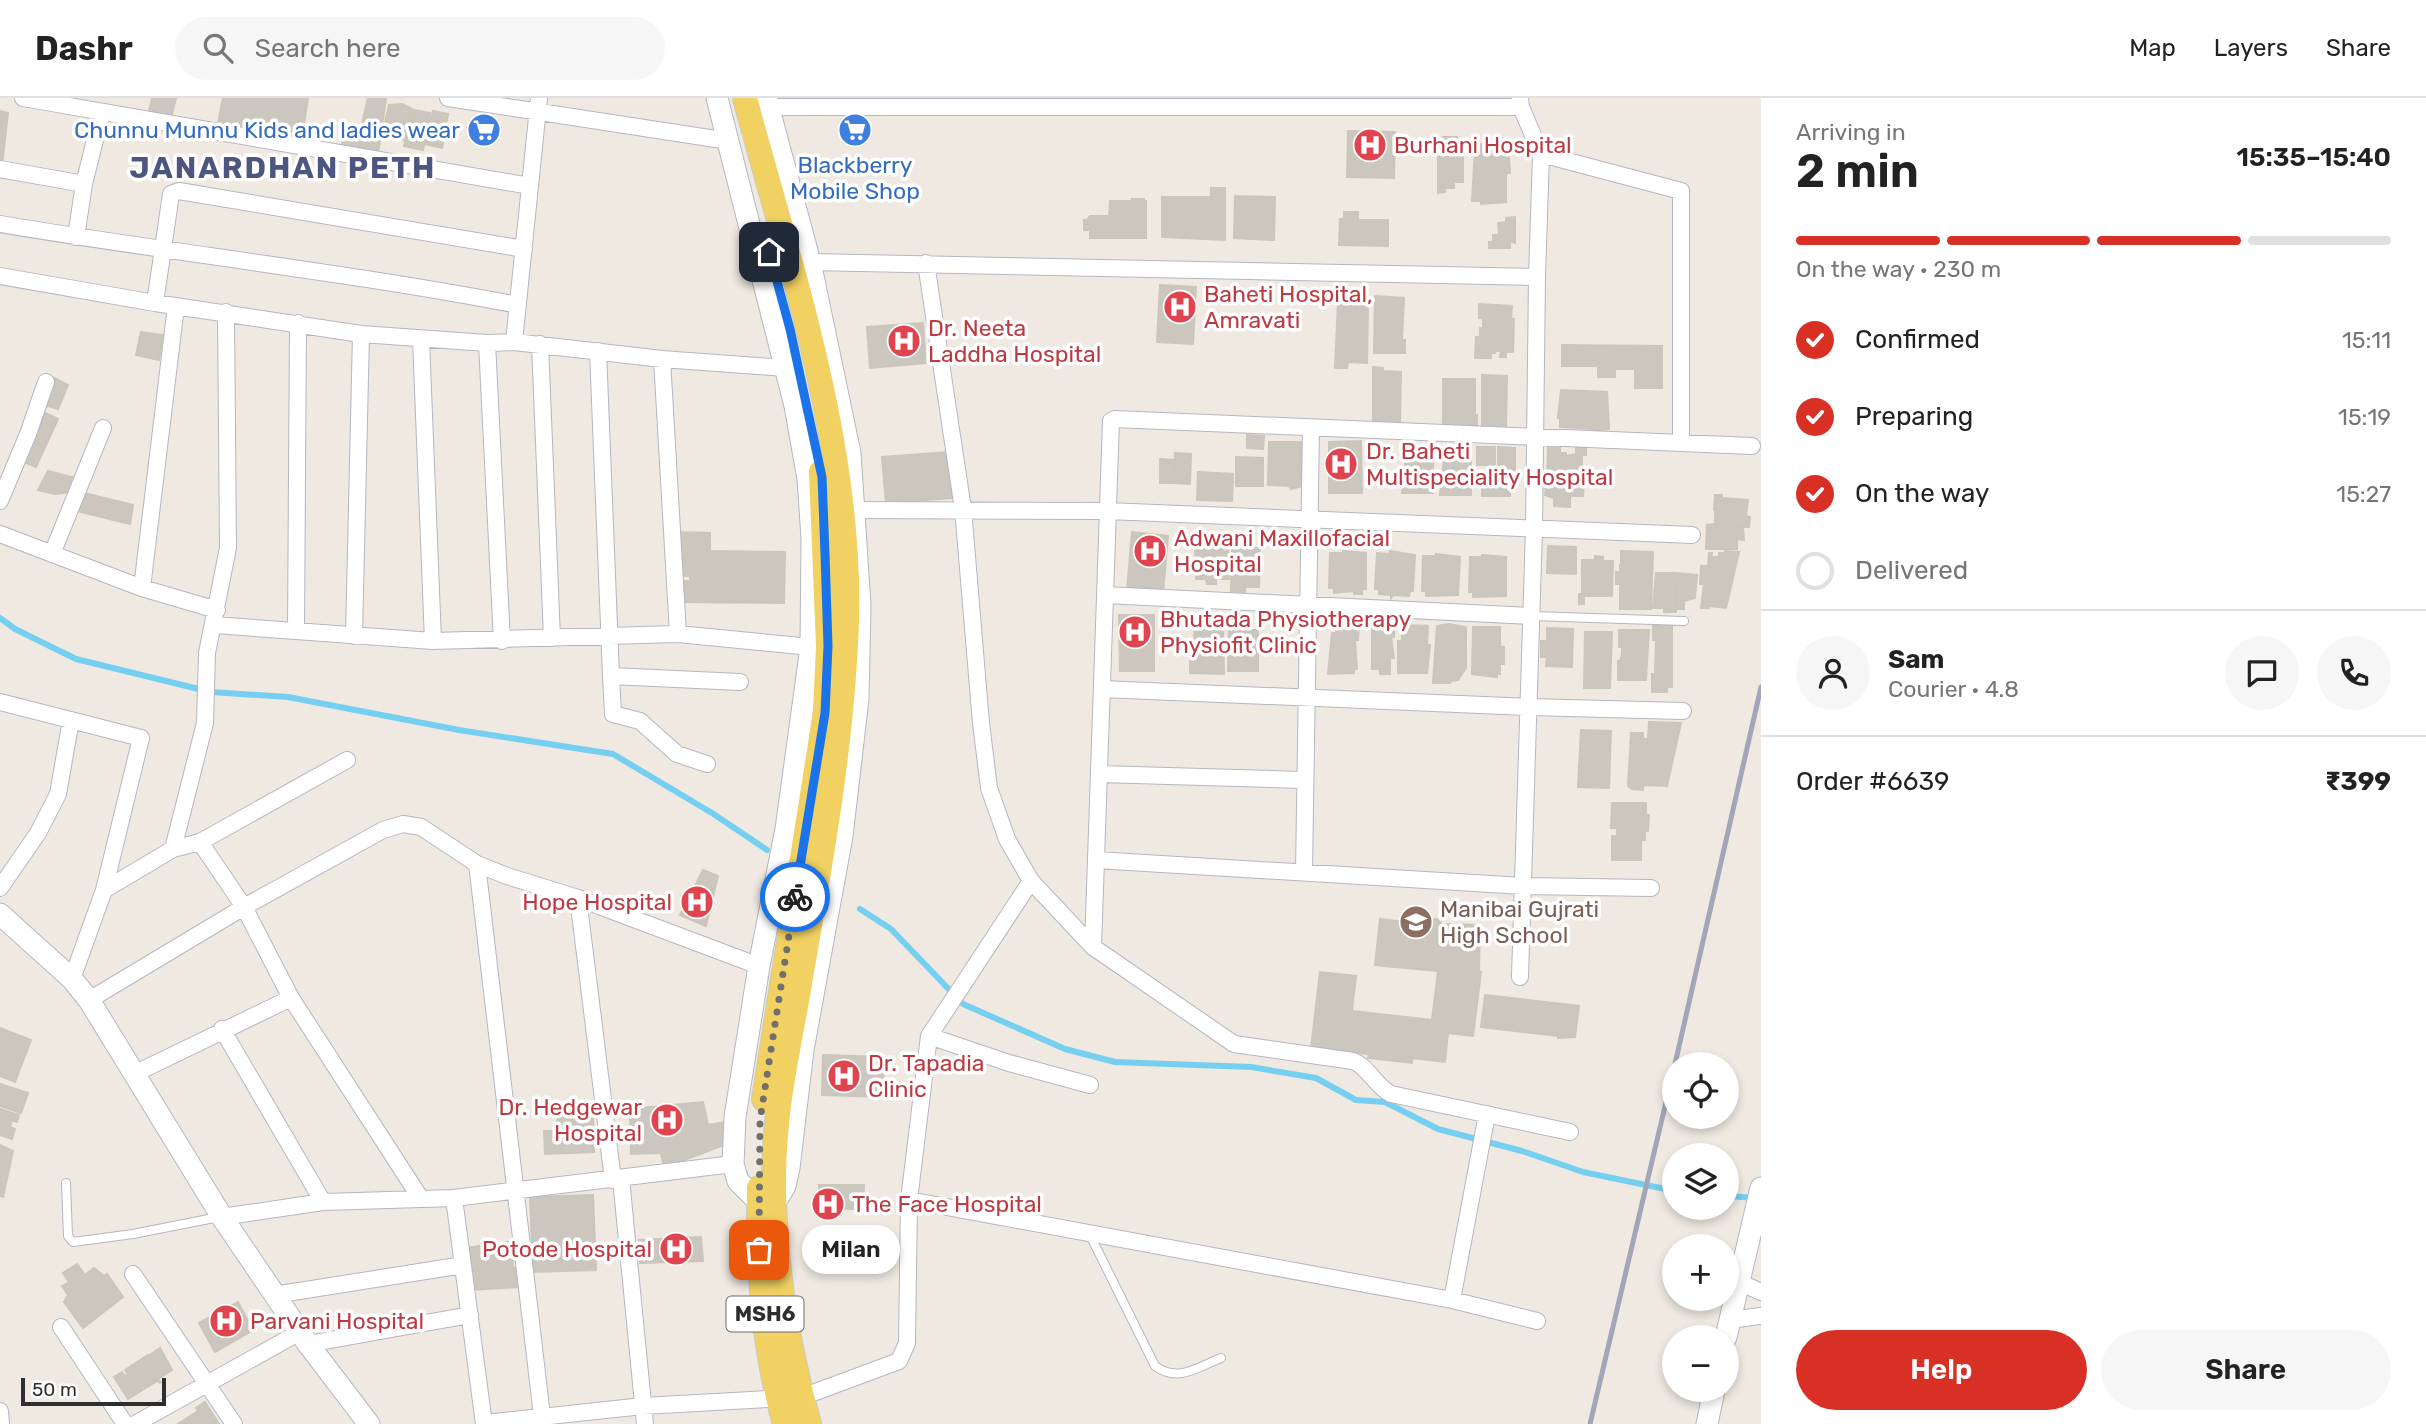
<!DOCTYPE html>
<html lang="en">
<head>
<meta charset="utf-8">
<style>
	:root { --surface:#fff; --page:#f6f6f6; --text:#222; --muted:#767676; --line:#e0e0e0; --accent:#d93025 }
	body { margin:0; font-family:Rubik,sans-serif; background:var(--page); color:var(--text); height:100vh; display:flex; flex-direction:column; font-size:26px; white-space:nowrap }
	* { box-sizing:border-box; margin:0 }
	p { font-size:23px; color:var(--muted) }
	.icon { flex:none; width:38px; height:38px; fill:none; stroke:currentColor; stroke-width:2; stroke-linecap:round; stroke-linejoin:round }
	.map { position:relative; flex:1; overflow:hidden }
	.drawer { display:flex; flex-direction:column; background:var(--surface); width:665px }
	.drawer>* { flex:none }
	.fabs { position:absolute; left:1662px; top:954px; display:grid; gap:14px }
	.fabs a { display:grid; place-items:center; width:77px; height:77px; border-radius:50%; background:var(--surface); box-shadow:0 4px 10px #0003; font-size:35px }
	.scale { position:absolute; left:21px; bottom:18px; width:145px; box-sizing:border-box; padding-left:7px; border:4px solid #2e2e2e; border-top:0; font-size:19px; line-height:24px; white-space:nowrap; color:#2e2e2e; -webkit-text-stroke:5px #fff; paint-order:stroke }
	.pin { position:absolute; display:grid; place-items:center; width:60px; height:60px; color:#fff; margin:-30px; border-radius:14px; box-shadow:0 4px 10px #0006 }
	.courier { position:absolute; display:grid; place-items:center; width:70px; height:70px; margin:-35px; border:5px solid #1a73e8; border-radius:50%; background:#fff; color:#222; box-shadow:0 2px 9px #0007 }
	.bubble { position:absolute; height:49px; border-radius:24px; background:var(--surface); box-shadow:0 4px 10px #0003; font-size:23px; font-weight:600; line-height:49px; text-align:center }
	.overview em { font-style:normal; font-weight:600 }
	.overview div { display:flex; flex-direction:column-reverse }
	.overview { display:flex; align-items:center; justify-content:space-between; height:119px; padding:0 35px }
	h1 { font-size:46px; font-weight:600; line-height:52px }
	.bar { display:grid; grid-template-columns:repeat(4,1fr); gap:10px 7px; align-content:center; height:84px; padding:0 35px }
	.bar i { height:9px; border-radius:5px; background:var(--line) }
	.bar .current { background:var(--accent) }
	.bar p { grid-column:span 4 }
	.line { display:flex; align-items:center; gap:18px; padding:0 35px; border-top:2px solid var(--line) }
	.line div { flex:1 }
	.round { display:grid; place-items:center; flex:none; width:74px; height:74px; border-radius:37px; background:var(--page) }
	ol { padding:0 35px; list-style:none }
	li { display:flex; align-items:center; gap:21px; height:77px }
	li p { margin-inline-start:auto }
	li .icon { padding:7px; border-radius:50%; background:var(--accent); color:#fff; stroke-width:4 }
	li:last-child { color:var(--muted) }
	li i { width:38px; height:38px; border:4px solid var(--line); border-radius:50% }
	.action { display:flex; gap:14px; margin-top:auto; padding:14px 35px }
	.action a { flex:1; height:80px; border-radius:42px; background:var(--accent); color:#fff; font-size:28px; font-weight:600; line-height:80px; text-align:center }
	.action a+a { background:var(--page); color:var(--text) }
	header { display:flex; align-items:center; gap:42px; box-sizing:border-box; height:98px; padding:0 35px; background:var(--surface); border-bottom:2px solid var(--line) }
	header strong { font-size:33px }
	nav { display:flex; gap:38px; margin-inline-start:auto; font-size:24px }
	.search { width:490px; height:63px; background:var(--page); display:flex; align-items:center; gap:18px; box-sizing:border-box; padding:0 24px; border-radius:38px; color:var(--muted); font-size:26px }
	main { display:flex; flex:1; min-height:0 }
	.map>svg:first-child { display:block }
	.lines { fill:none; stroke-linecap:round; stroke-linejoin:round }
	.stream { stroke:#75cff0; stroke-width:6 }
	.building { fill:#cbc7bf; stroke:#cbc5ba; stroke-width:2 }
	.lane-casing { stroke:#b4b7c1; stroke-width:10 }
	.street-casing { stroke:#b4b7c1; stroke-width:18 }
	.secondary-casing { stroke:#b4b7c1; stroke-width:23 }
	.primary-casing { stroke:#c9c9c9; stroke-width:26 }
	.lane { stroke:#fff; stroke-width:8 }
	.street { stroke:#fff; stroke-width:16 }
	.secondary { stroke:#fff; stroke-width:21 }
	.primary { stroke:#f2d163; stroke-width:24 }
	.rail { stroke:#a3a6b8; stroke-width:5 }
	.done { stroke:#726f6d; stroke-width:7; stroke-dasharray:0 12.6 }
	.route { stroke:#1a73e8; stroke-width:9 }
	.labels { text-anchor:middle; stroke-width:7; stroke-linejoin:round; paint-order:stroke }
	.shield { fill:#fff; stroke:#6d6d6d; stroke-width:2 }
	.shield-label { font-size:21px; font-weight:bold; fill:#2e2e2e }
	.shop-label { font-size:23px; fill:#366cbe; stroke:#fff; text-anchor:end }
	.health-label { font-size:23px; fill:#be3a42; stroke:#fff; text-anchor:start }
	.education-label { font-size:23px; fill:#785e54; stroke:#fff; text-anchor:start }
	.district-label { font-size:30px; font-weight:bold; letter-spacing:2px; fill:#4d5680; stroke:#fff }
</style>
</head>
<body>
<header>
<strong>Dashr</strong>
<div class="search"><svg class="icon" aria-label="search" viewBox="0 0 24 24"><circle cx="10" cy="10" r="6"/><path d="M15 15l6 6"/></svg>Search here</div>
<nav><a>Map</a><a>Layers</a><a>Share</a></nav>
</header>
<main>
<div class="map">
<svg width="1761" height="1326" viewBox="0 0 1761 1326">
	<rect width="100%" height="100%" fill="#efe9e1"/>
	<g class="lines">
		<!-- stream -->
		<path class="stream" d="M0,520L15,531L76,561L211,594L288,599L459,632L613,656L712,715L767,752
			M860,811L891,831L963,906L1065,951L1115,964L1251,969L1316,980L1356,1002L1385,1004L1438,1031L1522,1053L1583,1074L1675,1093
			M1727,1098L1756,1100"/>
	</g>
	<!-- building -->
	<path class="building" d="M152,0H176L170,24L148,18Z
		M223,0H308L302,39H277L217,30Z
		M368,0L386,1L378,56L342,48L343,26L361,30Z
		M402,6L412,11L404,42L382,37L389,7Z
		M414,12L430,15L423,52L404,48Z
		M0,13L8,15L2,68H0Z
		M433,13L448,16L442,50L425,46Z
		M1348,33L1395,34L1394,80L1347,79Z
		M1443,39H1457V43H1463V84H1454V90H1445V94L1438,95V45H1444Z
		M1493,41H1505V43H1508L1510,75H1506V104L1481,106V103H1472L1475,51L1477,46H1493Z
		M1211,90H1225V142L1162,139V99H1211Z
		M1235,98L1275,99L1274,142L1234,140Z
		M1132,101H1144V103H1146V140H1090V132H1084V122H1087L1090,118H1109L1110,103H1132Z
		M1344,114H1358V122H1388V148L1339,147L1340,121H1344Z
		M1515,119V145L1510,143V150H1489V144H1493V137H1499L1498,125L1506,124V120Z
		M1160,187L1196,189L1193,246L1157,244Z
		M1375,198L1404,200L1402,242H1405V255H1374Z
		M1338,202L1362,203V208H1368L1367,265L1348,264L1347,270H1335Z
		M1479,206L1512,208L1511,221H1514L1513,254H1506V259H1500L1501,253H1495V255H1491V260H1475L1476,239H1480V230H1483V220H1479Z
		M923,225L926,265L870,270L867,229Z
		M141,234L163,237L159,262L136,257Z
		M1562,247L1662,248V290H1635V271H1615V279H1598V268H1562Z
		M1373,269L1383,270V273L1401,274L1400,326H1373Z
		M1482,277L1507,278L1506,328L1482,327Z
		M54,280L68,287L58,311L41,306Z
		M1443,281H1475V317H1477V329L1443,327Z
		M1561,292L1607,294L1609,331L1595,333V331L1560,329V320H1558Z
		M39,312L58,321L36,369L19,362Z
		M1247,337L1264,338L1263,351L1247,350Z
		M1361,343L1362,395H1329V344Z
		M1269,344H1303L1302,388L1291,391L1289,388L1268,387Z
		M1418,348L1433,350V395H1402L1407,350H1418Z
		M1455,349L1471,352V397H1440L1445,351L1455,352Z
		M1477,349H1495V367H1477Z
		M1498,349L1515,350V372H1508V370H1502V367H1498Z
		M1548,349L1560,350V355H1566V358L1576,356V350H1586V357H1582V369H1580V382L1584,384L1583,398H1570V409L1554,408V400L1545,397L1546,390H1543V388H1547Z
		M949,354L952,400L886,405L882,359Z
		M1175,355L1191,356L1190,386L1174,385Z
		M1236,359L1263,360V388H1236Z
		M1160,361L1175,362L1174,385H1160Z
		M1490,371L1513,374V390H1510V398H1482L1483,374H1490Z
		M48,373L75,380L70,394L55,396L38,392Z
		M1198,374L1233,376L1232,403L1197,402Z
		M84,395L133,407L130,426L77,413Z
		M1715,397H1722V400L1748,402L1746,418L1750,419L1749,429L1715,426V414L1719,415V413L1714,412Z
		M1716,426L1743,429L1744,442L1737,441V451H1706L1707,427Z
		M677,434L710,435V453L785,454L784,505L682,504V483H690V478H676Z
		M1132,434L1168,438L1163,495L1127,492Z
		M1228,448L1229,481H1216V486H1207L1206,481H1196L1195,449Z
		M1249,448L1260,451L1259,489H1245V494L1231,493L1232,450Z
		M1548,448L1576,449V476L1547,475Z
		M1343,453L1366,455V491H1362V496H1354V493L1334,495V490H1329L1330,455H1343Z
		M1390,453L1415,457L1413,493H1410L1409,498L1393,497L1391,500V497L1379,496V491H1375L1377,455L1389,456Z
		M1621,453L1653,454L1651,511H1620V486H1616V474H1620V467H1621Z
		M1725,453L1739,454L1726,510L1709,508V510H1701L1704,486H1700L1701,468H1708L1709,455H1712L1711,459H1719V455H1725Z
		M1436,456L1460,459L1458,497L1426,498V493H1422L1423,458H1436Z
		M1482,457L1506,459V498L1473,499V494H1469L1470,459H1482Z
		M1595,458L1603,459V463H1613L1612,498H1584V506H1579V496H1582V462H1595Z
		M1656,475H1676V514H1664V510H1653Z
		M1676,475L1697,477L1695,500L1684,503V511H1677Z
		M1119,517H1154V573H1120Z
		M1195,523L1223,524L1224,576L1190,575V563H1193Z
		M1347,523L1354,524L1359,527L1358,542H1355L1357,571H1354V575L1328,576L1332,535H1336V525H1347Z
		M1372,525L1394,528V539H1391L1394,560H1390V576H1380V571H1372Z
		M1448,526L1466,529V570L1458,582L1451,583L1450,585H1433L1437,528Z
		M1402,527L1428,528L1427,547H1430L1427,575H1398V543H1402Z
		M1653,527H1672V589H1667V594H1652V576H1655L1656,542H1653Z
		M1473,529H1500V549H1504V566H1500V576H1497V579L1472,576Z
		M1547,530L1573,531L1572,569L1546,568L1547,559H1541V543H1547Z
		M1229,531L1258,532V573H1228Z
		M1619,532H1649L1646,582H1618V563H1620L1622,556V549H1619Z
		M1585,534H1612L1610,590H1584Z
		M1649,624L1681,625L1667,688L1643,687V692L1632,691L1628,688L1631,635H1643V641H1648Z
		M1581,632L1611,633L1609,690L1578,689Z
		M1612,705H1646V717H1649L1648,733H1645V742H1641V762H1612V738H1617V730H1611Z
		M703,772L718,778L706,828L680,817Z
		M1380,821L1421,826L1425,822L1437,821L1442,826L1480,827L1479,873L1481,874L1473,938L1448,935L1445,964L1412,960V965L1368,960L1369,956L1311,950L1320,874L1356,878L1352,913L1432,922L1438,873L1375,867Z
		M1485,897L1579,908L1575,939L1558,940V938L1481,929Z
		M0,930L31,942L15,984L0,978Z
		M823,957L884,959L883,999L822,997Z
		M0,986L28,995L21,1015L0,1008Z
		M703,1004L708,1027L727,1024L732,1044L664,1070L661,1055L631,1056L630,1011Z
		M0,1011L19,1017L17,1024L12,1022L10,1029L15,1031L12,1041L0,1037Z
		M593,1017L594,1054L545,1056L544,1033H558L557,1018Z
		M0,1047L13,1053L3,1099L0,1098Z
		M819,1087H864L863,1111H819Z
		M593,1097L596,1172L533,1174L530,1099Z
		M701,1139L703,1163L640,1165L639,1142Z
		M508,1144L509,1156H513V1170H518V1189L471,1192L465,1150Z
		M77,1166L85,1177L94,1170L104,1178L107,1176L123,1199L83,1230L64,1204L68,1197L62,1188L69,1184L63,1175Z
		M238,1204L253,1232L215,1254L199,1225Z
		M160,1250L172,1272L158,1281L161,1285L157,1283L128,1301L114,1279L122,1274L125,1278L128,1276L125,1272L148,1257L152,1260L150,1257Z
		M205,1304L219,1326H178L198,1313L196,1310Z"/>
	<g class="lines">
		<defs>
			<path id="lane" d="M1532,518L1684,523
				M66,1085L68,1138L73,1144L133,1136L219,1119
				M1089,1135L1155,1268C1178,1285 1198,1269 1221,1260"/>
			<path id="street" d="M23,0L530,88
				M448,0L729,43
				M768,9H1521
				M1541,56L1681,93V345
				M0,71L84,86
				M0,126C172,155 346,174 518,207
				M76,139L84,86L102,14
				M810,164L1537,179
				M926,165L963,411L981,625L989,690L1007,741L1031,783L1093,849L1234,946L1353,963C1369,969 1375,988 1391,996L1570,1034
				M0,178L155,205L361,236L487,245L514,244L662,261L785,270
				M155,205L171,96L179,93L524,151
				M421,241L433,543
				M514,244L539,0
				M487,245L502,543
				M540,246L552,540
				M598,253L611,578L740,584
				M662,261L678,536
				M0,403L28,336L46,284
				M855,412L1107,413L1692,437
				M0,436L142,490L217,512
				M52,456L103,330
				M142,490L176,208
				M1105,497L1532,518
				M214,527L433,543L678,536L811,549
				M296,533L298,225
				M354,538L361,236
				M611,578L613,616L640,623L677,656L707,666
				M1102,591L1529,609L1683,613
				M0,604L141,640L104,792L72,881
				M1099,676L1304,682
				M200,744L244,809L291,900L421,1101
				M173,751L205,625L207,555L228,450L226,214
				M1096,762L1523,788L1651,790
				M477,766L543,1326
				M1304,773L1311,330
				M0,790L38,735L58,696L71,622
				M104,792L173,751L200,744L347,662
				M578,800L613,1082
				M1093,849L1111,323L1115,321L1752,348
				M1520,879L1534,431L1537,179L1541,56L1521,9L1520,0
				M89,902L244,809L383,732L403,726L421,729L477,766L507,778L578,800L759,868
				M222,931L323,1104
				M929,938L1009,965L1090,987
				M136,975L291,900
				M621,1081L645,1326
				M454,1100L484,1326
				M909,1102L1452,1202L1537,1223
				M222,1119L323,1104L454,1100L733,1066
				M133,1176L234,1326
				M1739,1184L1761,1194
				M274,1197L463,1167
				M1452,1202L1487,1016
				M1729,1222L1761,1218
				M61,1229L125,1326
				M308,1246L470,1217
				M0,1313L1,1326
				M484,1325L643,1308L802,1299L899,1263L907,1245L909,1102L929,938L1031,783
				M135,1326L300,1234"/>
			<path id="secondary" d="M717,0L795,308L808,381L812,440L811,549L786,731L759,868L735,1019L733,1066L738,1083L759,1104
				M766,0L810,164L850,355L860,507L858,601L842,738L803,952L789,1070L785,1088L775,1105
				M0,816L72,881L89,902L222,1119L308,1246L369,1326
				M1726,1239L1761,1090
				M1707,1326L1714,1292"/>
			<path id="primary" d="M745,0C790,168 852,346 847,523C843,647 820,769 799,891C792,935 781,980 777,1025C767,1125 783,1230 809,1326
				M764,1001L825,615L828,548L821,374
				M759,1090C758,1169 763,1249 785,1326"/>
		</defs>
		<!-- lane casing -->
		<use href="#lane" class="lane-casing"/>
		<!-- street casing -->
		<use href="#street" class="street-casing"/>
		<!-- secondary casing -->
		<use href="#secondary" class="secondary-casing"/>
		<!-- primary casing -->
		<use href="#primary" class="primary-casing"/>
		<!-- lane -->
		<use href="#lane" class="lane"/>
		<!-- street -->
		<use href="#street" class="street"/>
		<!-- secondary -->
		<use href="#secondary" class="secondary"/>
		<!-- primary -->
		<use href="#primary" class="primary"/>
		<!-- rail -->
		<path class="rail" d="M1675,966L1761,589
			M1590,1326L1675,966"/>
	</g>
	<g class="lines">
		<!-- done -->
		<path class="done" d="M759,1152L760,1022L795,799"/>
		<!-- route -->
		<path class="route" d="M769,154L790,231L822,379L825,456L828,548L825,615L795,799"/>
	</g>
	<!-- icons -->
	<defs>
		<symbol id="supermarket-disc" viewBox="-11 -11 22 22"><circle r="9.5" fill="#3f7fe0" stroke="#fff"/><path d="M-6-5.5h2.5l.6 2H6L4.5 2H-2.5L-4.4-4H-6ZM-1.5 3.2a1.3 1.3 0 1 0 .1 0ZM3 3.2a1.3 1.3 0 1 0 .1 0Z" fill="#fff"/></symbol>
		<symbol id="hospital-disc" viewBox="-11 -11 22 22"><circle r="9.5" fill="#e0444e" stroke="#fff"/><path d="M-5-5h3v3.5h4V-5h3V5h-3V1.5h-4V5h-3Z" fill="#fff"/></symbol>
		<symbol id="school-disc" viewBox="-11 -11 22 22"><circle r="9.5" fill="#8d6e63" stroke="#fff"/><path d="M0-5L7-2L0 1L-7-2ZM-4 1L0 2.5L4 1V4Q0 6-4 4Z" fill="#fff"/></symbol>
	</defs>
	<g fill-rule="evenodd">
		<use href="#supermarket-disc" x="465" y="13" width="38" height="38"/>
		<use href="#supermarket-disc" x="836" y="13" width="38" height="38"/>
		<use href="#hospital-disc" x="1351" y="28" width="38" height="38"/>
		<use href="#hospital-disc" x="1161" y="190" width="38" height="38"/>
		<use href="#hospital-disc" x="885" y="224" width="38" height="38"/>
		<use href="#hospital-disc" x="1322" y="347" width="38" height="38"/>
		<use href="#hospital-disc" x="1131" y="434" width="38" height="38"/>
		<use href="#hospital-disc" x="1116" y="515" width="38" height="38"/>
		<use href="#hospital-disc" x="678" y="785" width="38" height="38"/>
		<use href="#school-disc" x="1397" y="805" width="38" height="38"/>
		<use href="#hospital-disc" x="825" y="959" width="38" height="38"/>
		<use href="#hospital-disc" x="648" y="1003" width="38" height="38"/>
		<use href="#hospital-disc" x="809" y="1087" width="38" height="38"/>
		<use href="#hospital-disc" x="657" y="1132" width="38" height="38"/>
		<use href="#hospital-disc" x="207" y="1204" width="38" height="38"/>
	</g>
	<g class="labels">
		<!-- shield labels -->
		<rect class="shield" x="726.5" y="1198.5" width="77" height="35" rx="5"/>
		<g class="shield-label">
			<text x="765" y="1223">MSH6</text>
		</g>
		<!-- shop labels -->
		<g class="shop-label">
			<text x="460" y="40">Chunnu Munnu Kids and ladies wear</text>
			<text x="855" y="75" text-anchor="middle">Blackberry<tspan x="855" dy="26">Mobile Shop</tspan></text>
		</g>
		<!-- health labels -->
		<g class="health-label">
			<text x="1394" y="55">Burhani Hospital</text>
			<text x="1204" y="204">Baheti Hospital,<tspan x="1204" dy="26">Amravati</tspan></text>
			<text x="928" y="238">Dr. Neeta<tspan x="928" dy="26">Laddha Hospital</tspan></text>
			<text x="1366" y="361">Dr. Baheti<tspan x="1366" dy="26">Multispeciality Hospital</tspan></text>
			<text x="1174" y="448">Adwani Maxillofacial<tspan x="1174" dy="26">Hospital</tspan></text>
			<text x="1160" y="529">Bhutada Physiotherapy<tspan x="1160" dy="26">Physiofit Clinic</tspan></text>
			<text x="672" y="812" text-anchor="end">Hope Hospital</text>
			<text x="868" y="973">Dr. Tapadia<tspan x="868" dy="26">Clinic</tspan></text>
			<text x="642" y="1017" text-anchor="end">Dr. Hedgewar<tspan x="642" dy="26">Hospital</tspan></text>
			<text x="852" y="1114">The Face Hospital</text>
			<text x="652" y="1159" text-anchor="end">Potode Hospital</text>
			<text x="250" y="1231">Parvani Hospital</text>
		</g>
		<!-- education labels -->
		<g class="education-label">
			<text x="1440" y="819">Manibai Gujrati<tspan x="1440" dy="26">High School</tspan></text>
		</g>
		<!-- district labels -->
		<g class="district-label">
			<text x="283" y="80">JANARDHAN PETH</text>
		</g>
	</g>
</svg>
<div class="fabs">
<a><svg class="icon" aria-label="locate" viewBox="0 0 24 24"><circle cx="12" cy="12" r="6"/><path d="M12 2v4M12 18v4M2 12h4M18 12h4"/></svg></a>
<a><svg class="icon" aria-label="layers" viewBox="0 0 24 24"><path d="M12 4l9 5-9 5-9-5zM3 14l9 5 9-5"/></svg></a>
<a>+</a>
<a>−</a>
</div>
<div class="scale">50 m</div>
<div class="pin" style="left:759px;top:1152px;background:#ea580c"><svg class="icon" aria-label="bag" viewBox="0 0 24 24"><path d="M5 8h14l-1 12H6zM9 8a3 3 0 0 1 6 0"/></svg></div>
<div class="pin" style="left:769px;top:154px;background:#1f2937"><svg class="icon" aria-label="home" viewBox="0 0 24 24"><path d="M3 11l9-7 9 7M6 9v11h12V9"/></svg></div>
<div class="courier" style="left:795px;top:799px"><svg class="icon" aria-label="bike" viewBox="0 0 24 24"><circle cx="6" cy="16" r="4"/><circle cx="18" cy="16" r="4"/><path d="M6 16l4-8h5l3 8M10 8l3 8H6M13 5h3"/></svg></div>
<div class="bubble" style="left:802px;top:1127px;width:98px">Milan</div>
</div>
<section class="drawer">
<div class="overview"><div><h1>2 min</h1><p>Arriving in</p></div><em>15:35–15:40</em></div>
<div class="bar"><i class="current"></i><i class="current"></i><i class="current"></i><i></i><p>On the way · 230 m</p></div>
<ol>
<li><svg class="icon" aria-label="check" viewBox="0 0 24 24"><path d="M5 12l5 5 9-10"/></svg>Confirmed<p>15:11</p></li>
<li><svg class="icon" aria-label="check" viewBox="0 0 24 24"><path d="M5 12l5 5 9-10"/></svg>Preparing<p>15:19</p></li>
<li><svg class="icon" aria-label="check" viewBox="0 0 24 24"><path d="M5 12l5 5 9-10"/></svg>On the way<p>15:27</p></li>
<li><i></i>Delivered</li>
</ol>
<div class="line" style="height:126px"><a class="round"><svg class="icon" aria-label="person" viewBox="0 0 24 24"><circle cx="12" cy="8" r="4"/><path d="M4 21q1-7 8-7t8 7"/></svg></a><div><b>Sam</b><p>Courier · 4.8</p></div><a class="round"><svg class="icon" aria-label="chat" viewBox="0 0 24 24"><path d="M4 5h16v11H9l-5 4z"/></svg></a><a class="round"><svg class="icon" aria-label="phone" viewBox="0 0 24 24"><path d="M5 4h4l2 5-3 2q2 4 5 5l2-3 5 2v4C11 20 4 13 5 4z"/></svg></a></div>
<div class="line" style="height:91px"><div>Order #6639</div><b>₹399</b></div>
<div class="action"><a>Help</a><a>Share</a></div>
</section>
</main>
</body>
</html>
